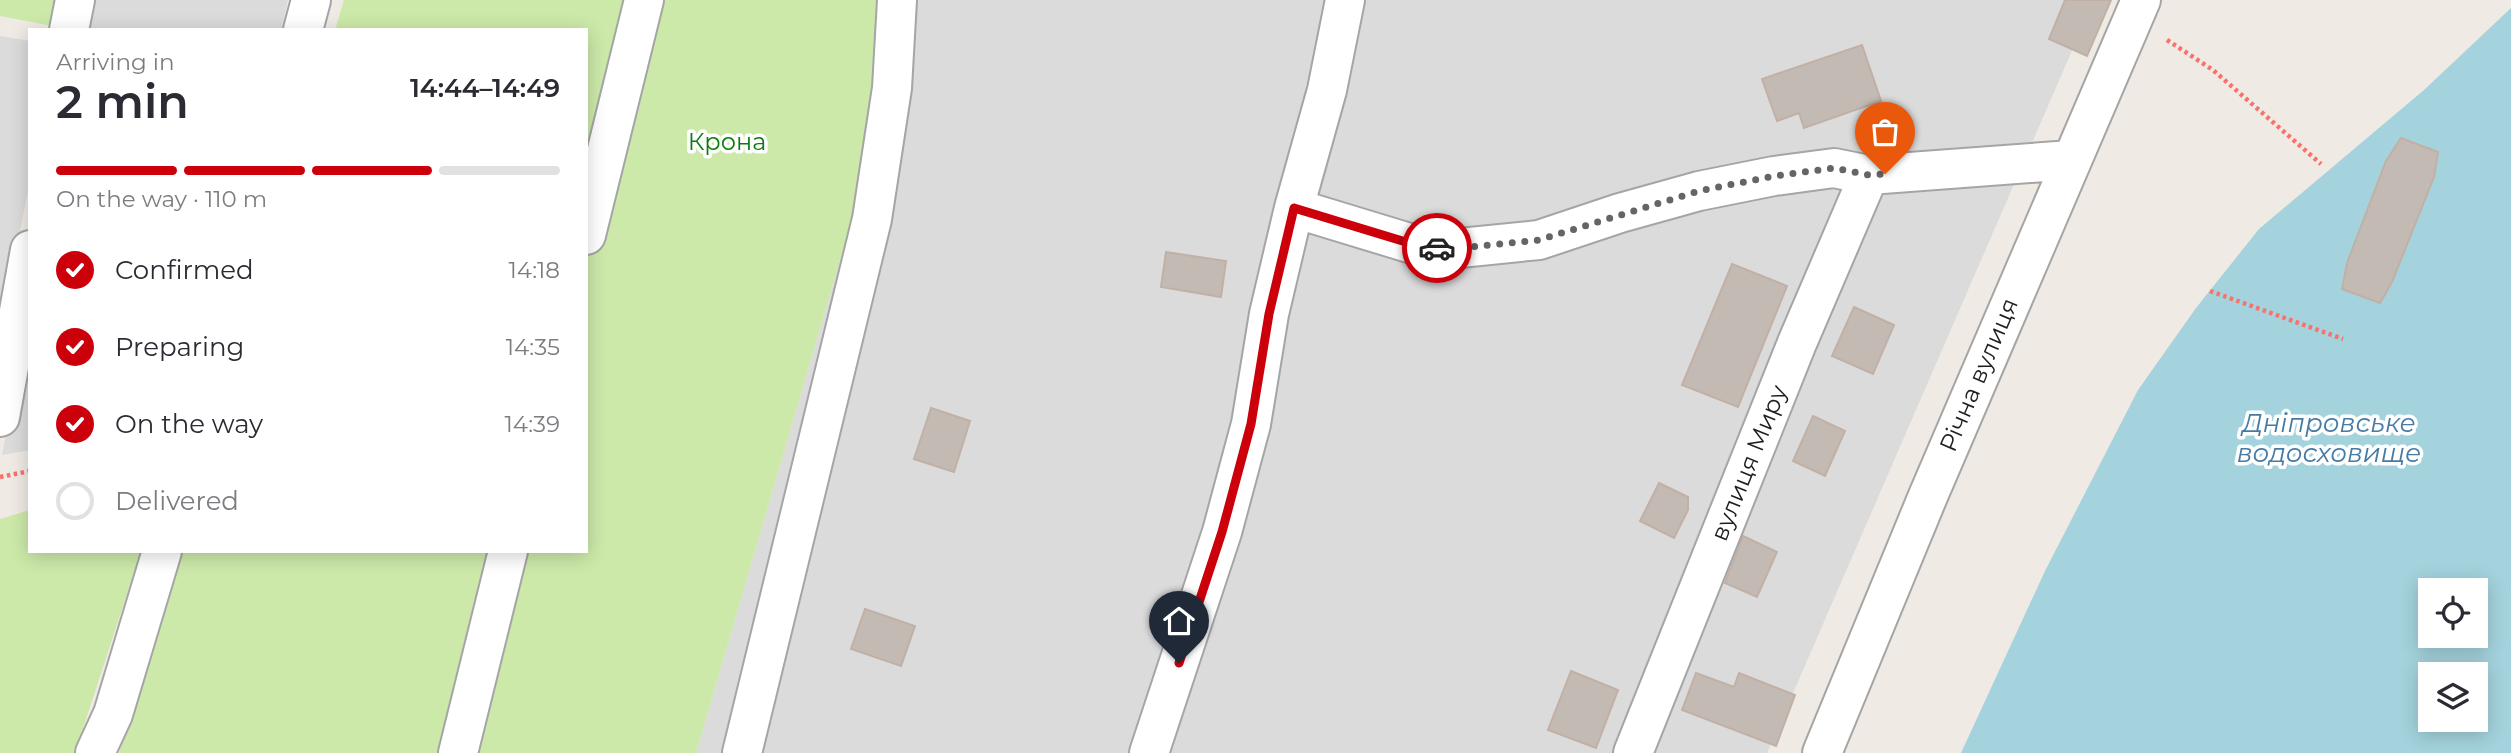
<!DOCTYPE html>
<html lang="en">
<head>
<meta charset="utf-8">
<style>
	:root { --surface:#fff; --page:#f2f2f3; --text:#2b2b33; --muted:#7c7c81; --line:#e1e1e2; --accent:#cb000b }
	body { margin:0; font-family:Montserrat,sans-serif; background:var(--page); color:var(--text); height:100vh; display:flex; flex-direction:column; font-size:26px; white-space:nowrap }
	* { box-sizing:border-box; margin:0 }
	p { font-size:23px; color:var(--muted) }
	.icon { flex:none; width:38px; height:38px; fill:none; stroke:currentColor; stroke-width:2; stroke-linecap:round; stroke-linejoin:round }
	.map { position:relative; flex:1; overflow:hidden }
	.details { position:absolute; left:28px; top:28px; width:560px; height:525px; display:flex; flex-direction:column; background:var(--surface); border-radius:0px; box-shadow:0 4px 18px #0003 }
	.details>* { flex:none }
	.fabs { position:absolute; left:2418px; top:578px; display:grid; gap:14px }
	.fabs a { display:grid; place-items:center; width:70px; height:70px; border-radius:0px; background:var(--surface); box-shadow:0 4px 18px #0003; font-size:35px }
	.pin { position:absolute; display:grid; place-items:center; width:60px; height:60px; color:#fff; margin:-72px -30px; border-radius:50% 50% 50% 0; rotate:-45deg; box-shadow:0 0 7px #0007 }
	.pin .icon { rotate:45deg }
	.courier { position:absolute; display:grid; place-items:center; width:70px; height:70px; margin:-35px; border:5px solid #cb000b; border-radius:50%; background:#fff; color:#222; box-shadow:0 2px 9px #0007 }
	.overview em { font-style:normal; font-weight:600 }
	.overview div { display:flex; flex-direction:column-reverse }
	.overview { display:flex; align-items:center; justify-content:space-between; height:119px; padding:0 28px }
	h1 { font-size:46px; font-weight:600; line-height:52px }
	.bar { display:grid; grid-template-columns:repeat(4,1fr); gap:10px 7px; align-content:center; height:84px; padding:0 28px }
	.bar i { height:9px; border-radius:5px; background:var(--line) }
	.bar .current { background:var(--accent) }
	.bar p { grid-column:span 4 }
	ol { padding:0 28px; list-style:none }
	li { display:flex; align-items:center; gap:21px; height:77px }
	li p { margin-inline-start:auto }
	li .icon { padding:7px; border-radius:50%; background:var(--accent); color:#fff; stroke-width:4 }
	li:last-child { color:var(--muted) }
	li i { width:38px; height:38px; border:4px solid var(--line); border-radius:50% }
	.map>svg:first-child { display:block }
	.residential { fill:#dcdbdb }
	.grass { fill:#cce9a9 }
	.water { fill:#a4d3dd; fill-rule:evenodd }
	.building { fill:#c3bab3; stroke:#c1b0a6; stroke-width:2 }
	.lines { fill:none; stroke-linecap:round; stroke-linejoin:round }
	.minor-casing { stroke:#a5a5a5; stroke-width:42 }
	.path { stroke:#fa706a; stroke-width:4.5; stroke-dasharray:3.5 3.5; stroke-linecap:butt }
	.minor { stroke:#fff; stroke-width:38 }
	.done { stroke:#676563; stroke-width:7; stroke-dasharray:0 12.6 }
	.route { stroke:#cb000b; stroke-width:9 }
	.labels { text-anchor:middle; stroke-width:7; stroke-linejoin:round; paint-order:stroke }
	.park-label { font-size:24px; fill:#0b7c0e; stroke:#fff }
	.street-label { font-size:24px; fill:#1e1e1e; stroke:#fff }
	.water-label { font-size:26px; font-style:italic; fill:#477ba6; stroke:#fff }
</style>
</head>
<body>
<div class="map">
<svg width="2511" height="753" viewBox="0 0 2511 753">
	<rect width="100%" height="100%" fill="#efeae4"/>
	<!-- residential -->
	<path class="residential" d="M91,0H288L281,30H85Z
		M916,0H2094L1767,753H696Z
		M0,36L30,41V181L0,332Z
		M30,313V450L2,455Z"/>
	<!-- grass -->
	<path class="grass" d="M0,0H63L58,27L0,16Z
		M344,0H916L696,753H119L182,551H586V30H335Z
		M30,510V551H141L75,753H0V519Z"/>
	<!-- water -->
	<path class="water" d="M2511,8V753H1961L2045,571L2138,390L2196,308L2259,229L2424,90ZM2431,590H2476V635H2431ZM2431,674H2476V719H2431Z"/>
	<!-- building -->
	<path class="building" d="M2065,0H2111L2087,56L2049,39Z
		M1862,45L1881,101L1804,128L1799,113L1777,121L1762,79Z
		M2401,138L2438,152L2434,177L2392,282L2380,303L2342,289L2347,263L2386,161Z
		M1166,252L1226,261L1221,297L1161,287Z
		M1732,264L1787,286L1738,407L1682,385Z
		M1854,307L1894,325L1873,374L1832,356Z
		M931,408L970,421L954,472L914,459Z
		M1813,416L1845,431L1825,476L1793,461Z
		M1659,483L1688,497V510L1674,538L1640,521Z
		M1743,536L1777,552L1757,597L1725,583Z
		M865,609L915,626L901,666L851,649Z
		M1571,671L1618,690L1596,748L1548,730Z
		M1696,673L1734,687L1739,673L1795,695L1776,746L1682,710Z"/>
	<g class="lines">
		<defs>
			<path id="minor" d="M69,30L75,0
				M303,30L311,0
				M1294,208L1419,246L1450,249L1539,240L1620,213L1699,191L1774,176L1834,168L1869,175L2071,160
				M586,235L644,0
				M0,417L30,250
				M95,753L113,714L162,551
				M458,753L508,551
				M742,753L872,219L892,88L897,0
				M1149,753L1222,532L1251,424L1269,314L1294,208L1327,90L1345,0
				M1633,753L1797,343L1869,175
				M1822,753L1928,496L2141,0"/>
		</defs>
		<!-- minor casing -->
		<use href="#minor" class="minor-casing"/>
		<!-- path -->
		<path class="path" d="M2167,40L2213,70L2321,164
			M2210,291L2343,339
			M0,477L30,471"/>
		<!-- minor -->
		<use href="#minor" class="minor"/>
	</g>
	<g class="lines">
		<!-- done -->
		<path class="done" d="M1437,248L1450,249L1539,240L1699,191L1774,176L1834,168L1869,175L1885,174"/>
		<!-- route -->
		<path class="route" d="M1179,663L1222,532L1251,424L1269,314L1294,208L1419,246L1437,248"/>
	</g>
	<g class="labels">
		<!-- park labels -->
		<g class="park-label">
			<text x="727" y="150">Крона</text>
		</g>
		<!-- street labels -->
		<g class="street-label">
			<text transform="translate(1979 375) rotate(-67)" y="8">Річна вулиця</text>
			<text transform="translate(1749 463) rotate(-68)" y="8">вулиця Миру</text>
		</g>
		<!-- water labels -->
		<g class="water-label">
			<text x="2329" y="432">Дніпровське<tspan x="2329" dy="30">водосховище</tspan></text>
		</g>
	</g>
</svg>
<div class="fabs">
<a><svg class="icon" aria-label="locate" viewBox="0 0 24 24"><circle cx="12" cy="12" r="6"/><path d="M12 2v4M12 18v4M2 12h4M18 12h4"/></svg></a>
<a><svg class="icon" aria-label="layers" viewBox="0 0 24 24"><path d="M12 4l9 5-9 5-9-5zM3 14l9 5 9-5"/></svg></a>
</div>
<div class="pin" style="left:1885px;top:174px;background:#ea580c"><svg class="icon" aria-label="bag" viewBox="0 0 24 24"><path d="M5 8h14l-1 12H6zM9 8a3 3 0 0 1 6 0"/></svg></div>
<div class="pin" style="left:1179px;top:663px;background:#1f2937"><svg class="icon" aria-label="home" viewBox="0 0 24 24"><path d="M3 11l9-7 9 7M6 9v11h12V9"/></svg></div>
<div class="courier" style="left:1437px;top:248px"><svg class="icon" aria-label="car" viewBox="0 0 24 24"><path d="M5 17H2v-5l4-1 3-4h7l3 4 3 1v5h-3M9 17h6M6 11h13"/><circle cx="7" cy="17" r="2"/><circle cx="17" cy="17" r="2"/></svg></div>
<section class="details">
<div class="overview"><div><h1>2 min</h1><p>Arriving in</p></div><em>14:44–14:49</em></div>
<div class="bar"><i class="current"></i><i class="current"></i><i class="current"></i><i></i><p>On the way · 110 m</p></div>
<ol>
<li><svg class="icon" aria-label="check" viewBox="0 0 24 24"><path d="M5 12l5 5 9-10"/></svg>Confirmed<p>14:18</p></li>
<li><svg class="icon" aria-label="check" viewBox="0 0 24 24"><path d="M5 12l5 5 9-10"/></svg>Preparing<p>14:35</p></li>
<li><svg class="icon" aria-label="check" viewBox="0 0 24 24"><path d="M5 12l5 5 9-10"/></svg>On the way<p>14:39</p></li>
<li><i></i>Delivered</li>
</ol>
</section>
</div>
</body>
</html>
